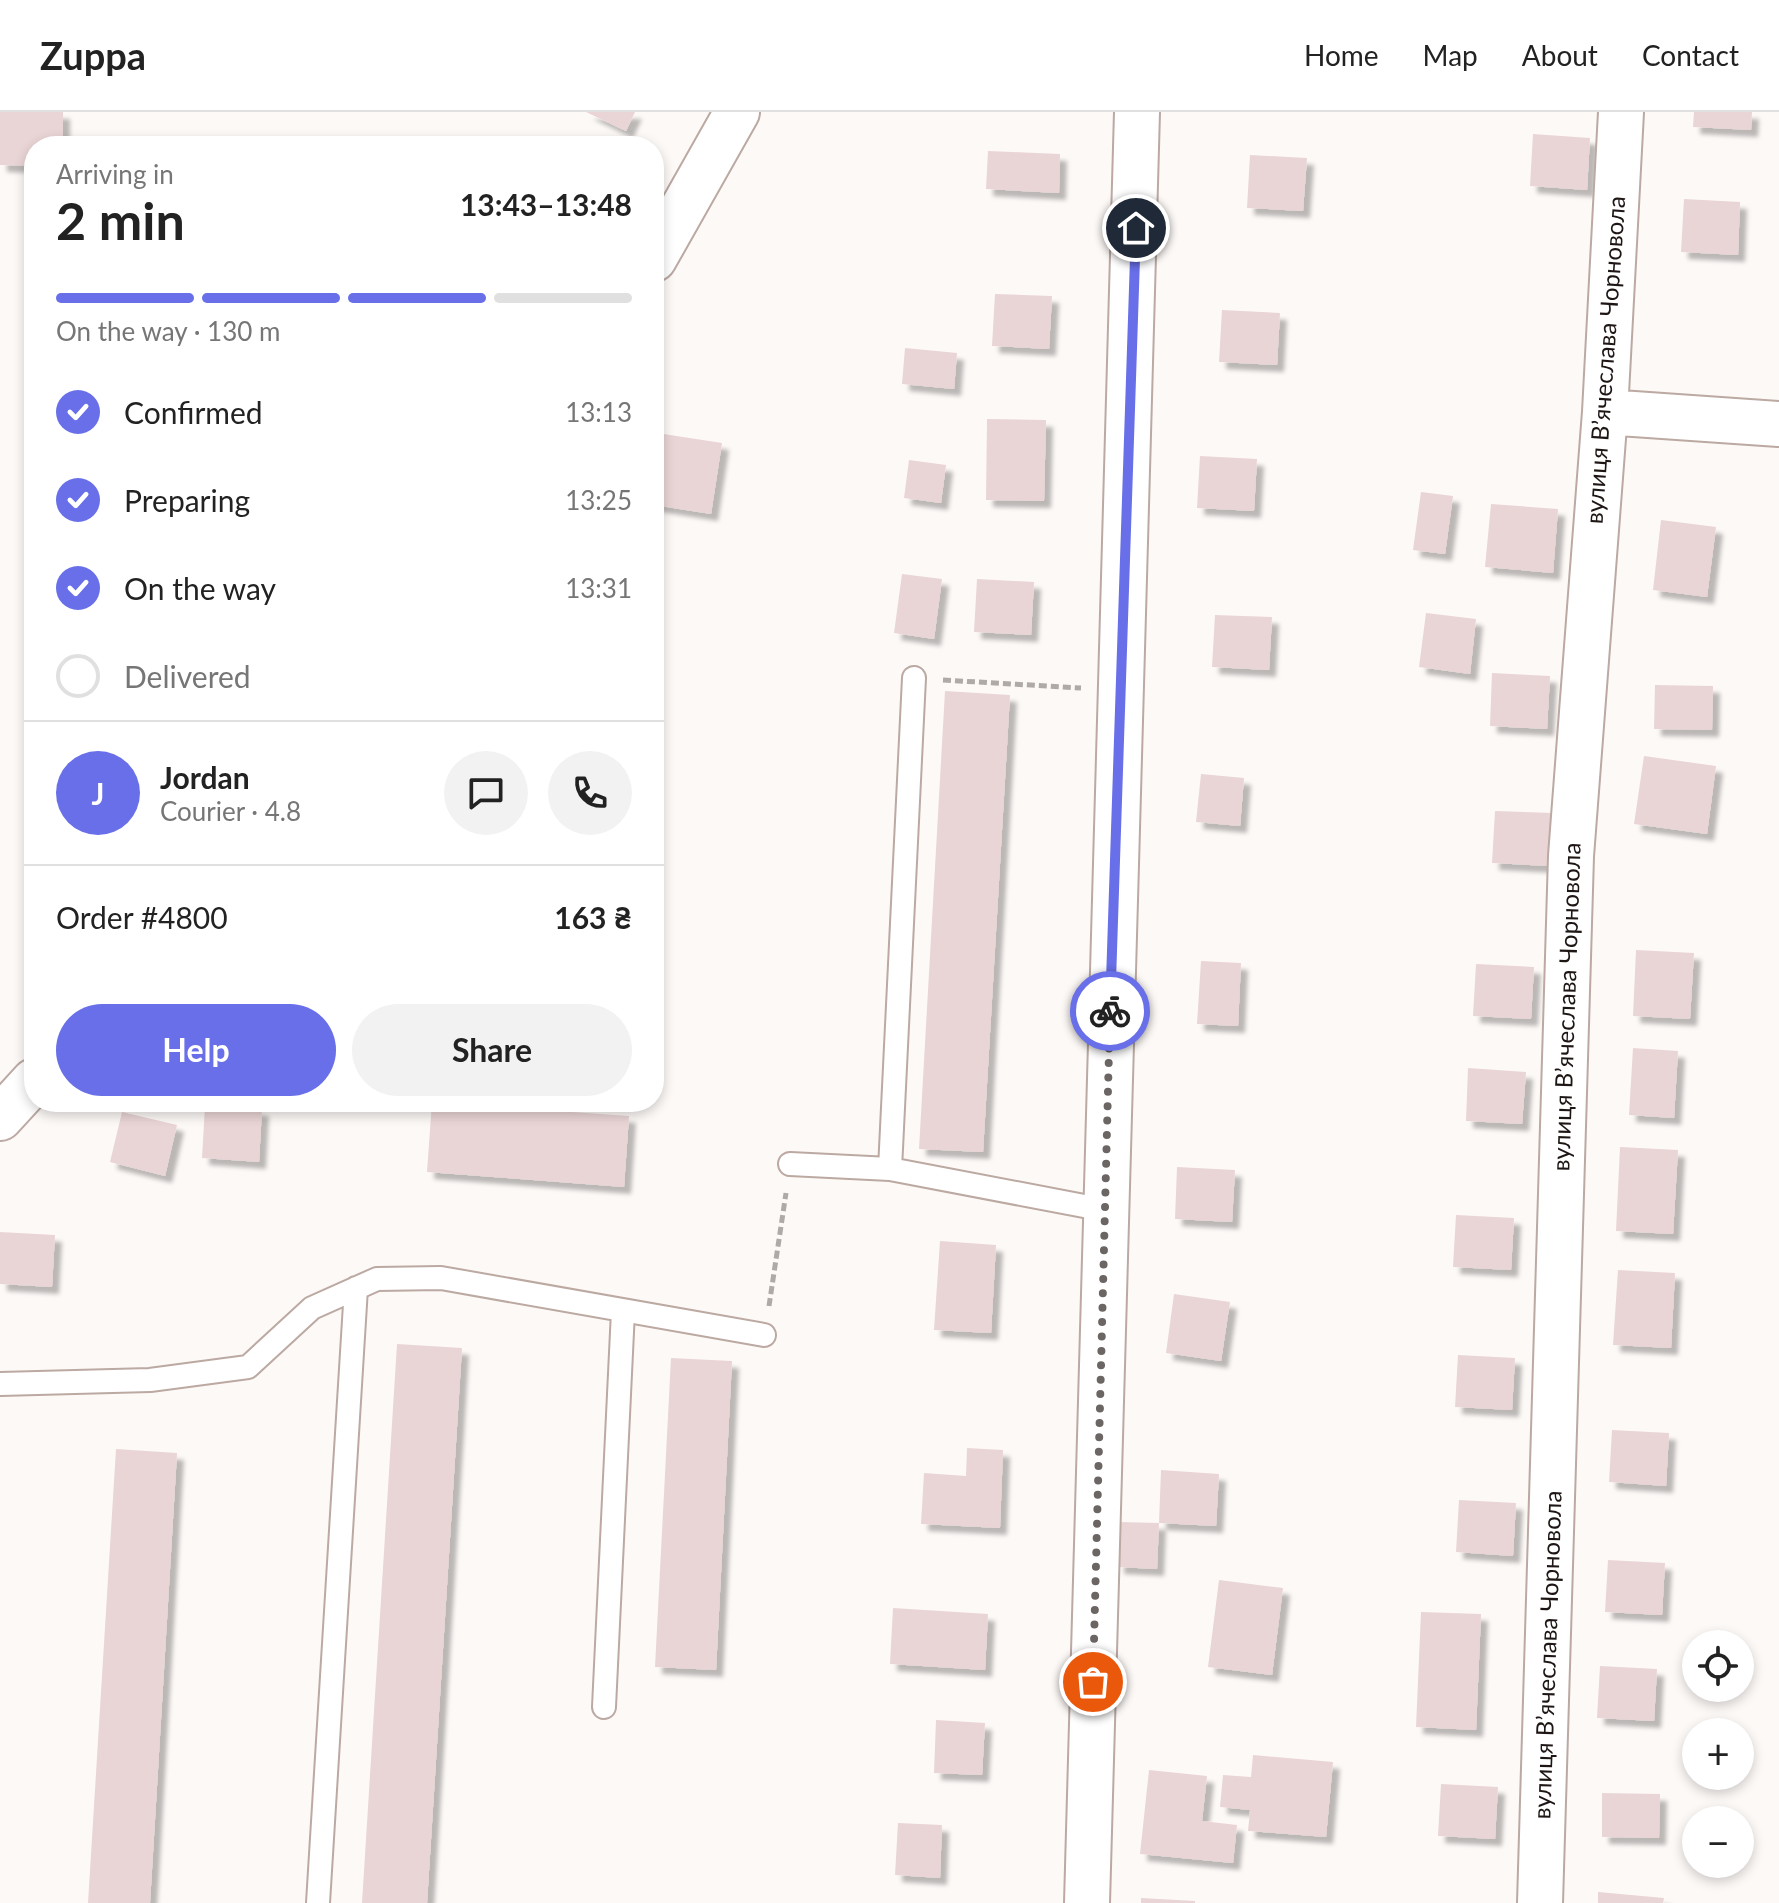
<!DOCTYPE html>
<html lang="en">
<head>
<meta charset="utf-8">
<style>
	:root { --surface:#fff; --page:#f2f2f2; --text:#222; --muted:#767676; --line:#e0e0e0; --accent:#686fe8 }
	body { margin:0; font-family:Lato,sans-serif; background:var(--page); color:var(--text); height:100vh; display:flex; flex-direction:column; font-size:30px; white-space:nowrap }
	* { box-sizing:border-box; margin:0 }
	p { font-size:26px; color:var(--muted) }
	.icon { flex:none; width:44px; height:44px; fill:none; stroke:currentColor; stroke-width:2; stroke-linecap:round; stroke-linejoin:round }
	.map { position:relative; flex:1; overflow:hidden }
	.drawer { position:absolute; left:24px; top:24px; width:640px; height:976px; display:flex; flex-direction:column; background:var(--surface); border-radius:32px; box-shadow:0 4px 12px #0003 }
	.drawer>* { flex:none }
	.tools { position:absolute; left:1682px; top:1518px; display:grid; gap:16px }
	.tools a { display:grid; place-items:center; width:72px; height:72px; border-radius:50%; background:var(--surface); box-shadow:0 4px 12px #0003; font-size:40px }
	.pin { position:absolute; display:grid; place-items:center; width:68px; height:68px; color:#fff; margin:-34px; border:4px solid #fff; border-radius:50%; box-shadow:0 2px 8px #0007 }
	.courier { position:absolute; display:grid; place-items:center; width:80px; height:80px; margin:-40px; border:6px solid #686fe8; border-radius:50%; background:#fff; color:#222; box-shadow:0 2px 10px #0007 }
	.overview em { font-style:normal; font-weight:700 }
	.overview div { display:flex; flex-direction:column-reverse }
	.overview { display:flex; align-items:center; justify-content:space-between; height:136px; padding:0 32px }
	h1 { font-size:52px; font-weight:700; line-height:60px }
	.bar { display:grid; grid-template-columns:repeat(4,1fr); gap:12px 8px; align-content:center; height:96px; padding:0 32px }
	.bar i { height:10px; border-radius:6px; background:var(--line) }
	.bar .active { background:var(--accent) }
	.bar p { grid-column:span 4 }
	.line { display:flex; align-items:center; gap:20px; padding:0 32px; border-top:2px solid var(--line) }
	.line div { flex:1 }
	.round { display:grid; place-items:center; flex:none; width:84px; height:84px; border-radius:42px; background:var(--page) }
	ol { padding:0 32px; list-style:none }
	li { display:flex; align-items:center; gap:24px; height:88px }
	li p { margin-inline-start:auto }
	li .icon { padding:8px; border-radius:50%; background:var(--accent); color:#fff; stroke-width:4 }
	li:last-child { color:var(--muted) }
	li i { width:44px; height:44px; border:4px solid var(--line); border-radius:50% }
	.cta { display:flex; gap:16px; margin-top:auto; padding:16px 32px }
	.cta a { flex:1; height:92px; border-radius:48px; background:var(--accent); color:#fff; font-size:32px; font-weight:700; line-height:92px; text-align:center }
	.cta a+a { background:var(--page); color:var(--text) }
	header { display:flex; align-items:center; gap:48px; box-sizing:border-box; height:112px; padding:0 40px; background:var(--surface); border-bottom:2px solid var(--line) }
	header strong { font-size:38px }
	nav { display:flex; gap:44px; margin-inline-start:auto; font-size:28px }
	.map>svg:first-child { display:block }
	.building { fill:#ead5d6; filter:url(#shadow) }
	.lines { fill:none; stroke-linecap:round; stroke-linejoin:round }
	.service-casing { stroke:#bba9a2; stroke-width:26 }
	.minor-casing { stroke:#bba9a2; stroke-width:48 }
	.path { stroke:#afaaa8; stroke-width:5; stroke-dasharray:8 4; stroke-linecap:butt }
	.service { stroke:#fff; stroke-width:22 }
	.minor { stroke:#fff; stroke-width:44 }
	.done { stroke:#6b6563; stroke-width:8; stroke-dasharray:0 14.4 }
	.route { stroke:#686fe8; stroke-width:10 }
	.labels { text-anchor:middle; stroke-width:6; stroke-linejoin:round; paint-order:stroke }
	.street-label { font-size:24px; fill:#1d1614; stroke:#fff }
</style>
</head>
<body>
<header>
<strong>Zuppa</strong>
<nav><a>Home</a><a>Map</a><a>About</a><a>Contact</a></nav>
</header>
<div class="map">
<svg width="1779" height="1791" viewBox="0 0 1779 1791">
	<defs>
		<filter id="shadow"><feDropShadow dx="7" dy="7" stdDeviation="2" flood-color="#0004"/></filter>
	</defs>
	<rect width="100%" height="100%" fill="#fdf9f7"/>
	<!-- building -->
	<path class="building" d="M0,0H63V34H34V54L0,53Z
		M586,0H635L626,19Z
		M1694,0H1752L1751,18L1693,15Z
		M1533,22L1590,26L1587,78L1530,74Z
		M988,39L1060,42L1059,81L986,77Z
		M1250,43L1307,46L1303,99L1247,96Z
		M1684,87L1740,90L1738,143L1681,140Z
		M995,182L1052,184L1049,237L992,234Z
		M1222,198L1280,201L1277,253L1219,250Z
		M905,236L957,241L954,277L902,272Z
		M987,307L1046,308L1044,389L986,388Z
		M657,321L722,331L711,402L654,393Z
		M1200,344L1257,347L1254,399L1197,396Z
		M909,348L946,353L941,391L904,386Z
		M1421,380L1453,384L1445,442L1413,438Z
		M1491,392L1558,397L1553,461L1485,455Z
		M1661,408L1716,415L1707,485L1653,478Z
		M902,462L942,467L934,527L894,521Z
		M977,467L1034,470L1031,523L974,520Z
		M1426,501L1476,507L1470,562L1419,555Z
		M1215,503L1272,505L1269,558L1212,555Z
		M1492,561L1550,564L1547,617L1490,614Z
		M1655,573L1713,574L1712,618L1654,617Z
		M945,579L1010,583L983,1040L919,1037Z
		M1644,644L1716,654L1707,722L1634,712Z
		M1201,662L1244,666L1240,714L1196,710Z
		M1495,699L1552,701L1549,754L1492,751Z
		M1636,838L1694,841L1690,907L1633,904Z
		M1201,849L1241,851L1238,914L1197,912Z
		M1476,852L1534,855L1531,907L1473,904Z
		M1633,936L1678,939L1674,1006L1629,1003Z
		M1468,956L1526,960L1522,1012L1466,1009Z
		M432,990L629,1004L624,1075L427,1060Z
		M205,994L262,997L259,1050L202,1046Z
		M122,1000L177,1013L165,1064L110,1050Z
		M1620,1035L1678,1038L1673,1122L1616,1119Z
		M1177,1055L1235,1058L1232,1110L1175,1107Z
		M1456,1103L1514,1106L1511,1158L1453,1155Z
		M0,1120L55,1123L52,1175L0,1172Z
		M940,1129L996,1133L991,1221L934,1218Z
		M1618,1158L1675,1161L1671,1236L1613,1233Z
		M1174,1182L1230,1190L1221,1249L1166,1241Z
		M397,1232L462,1236L427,1791H362Z
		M1458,1243L1515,1246L1512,1298L1455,1295Z
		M671,1246L732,1249L716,1558L655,1555Z
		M1612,1318L1669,1321L1666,1374L1609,1370Z
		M967,1336L1003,1338L1000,1416L921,1412L924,1361L966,1364Z
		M116,1337L177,1341L150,1791H88Z
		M1161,1358L1219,1362L1216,1414L1159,1411Z
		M1459,1388L1516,1391L1513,1444L1456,1440Z
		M1119,1410L1159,1411L1157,1457L1117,1455Z
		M1608,1448L1665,1451L1662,1503L1605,1500Z
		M1219,1468L1283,1476L1272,1563L1208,1555Z
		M893,1496L988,1502L985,1558L890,1552Z
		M1421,1500L1481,1502L1476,1618L1416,1615Z
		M1600,1554L1657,1557L1654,1609L1597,1606Z
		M936,1608L985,1611L982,1663L934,1661Z
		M1253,1643L1333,1650L1326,1725L1248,1719L1250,1698L1220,1695L1223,1663L1251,1665Z
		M1149,1658L1207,1664L1202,1709L1237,1713L1233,1751L1140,1742Z
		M1441,1672L1498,1675L1495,1727L1438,1724Z
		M1602,1681L1660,1682L1659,1726L1602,1725Z
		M898,1711L942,1713L940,1766L895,1763Z
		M1598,1780L1664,1786L1663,1791H1598Z
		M1141,1786L1195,1789V1791H1141Z"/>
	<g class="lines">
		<defs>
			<path id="service" d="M790,1052L890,1057L1105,1098
				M890,1057L914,566
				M0,1272L150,1268L248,1255L312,1196L377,1167L441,1166L764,1223
				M604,1595L623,1199
				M318,1791L356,1176"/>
			<path id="minor" d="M654,147L737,0
				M1605,300L1779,312
				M0,1006L34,969
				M1087,1791L1137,0
				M1540,1791L1571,744L1605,300L1621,0"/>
		</defs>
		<!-- service casing -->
		<use href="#service" class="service-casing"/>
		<!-- minor casing -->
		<use href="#minor" class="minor-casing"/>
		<!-- path -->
		<path class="path" d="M943,568L1081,576
			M769,1194L786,1081"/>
		<!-- service -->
		<use href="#service" class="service"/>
		<!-- minor -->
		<use href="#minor" class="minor"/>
	</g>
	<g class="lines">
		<!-- done -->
		<path class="done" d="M1093,1570L1110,899"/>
		<!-- route -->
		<path class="route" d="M1110,899L1136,116"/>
	</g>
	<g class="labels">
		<!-- street labels -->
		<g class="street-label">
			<text transform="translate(1606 248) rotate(-86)" y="8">вулиця Вʼячеслава Чорновола</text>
			<text transform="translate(1567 895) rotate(-88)" y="8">вулиця Вʼячеслава Чорновола</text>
			<text transform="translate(1548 1543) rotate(-88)" y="8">вулиця Вʼячеслава Чорновола</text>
		</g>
	</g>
</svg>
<div class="tools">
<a><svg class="icon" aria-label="locate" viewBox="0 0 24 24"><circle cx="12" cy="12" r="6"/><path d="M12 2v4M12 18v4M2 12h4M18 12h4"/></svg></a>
<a>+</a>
<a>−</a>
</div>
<div class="pin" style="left:1093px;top:1570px;background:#ea580c"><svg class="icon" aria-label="bag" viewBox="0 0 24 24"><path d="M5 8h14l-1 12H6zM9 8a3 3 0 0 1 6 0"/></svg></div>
<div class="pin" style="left:1136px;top:116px;background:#1f2937"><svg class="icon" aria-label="home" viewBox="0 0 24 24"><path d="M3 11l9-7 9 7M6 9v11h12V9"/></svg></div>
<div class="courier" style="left:1110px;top:899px"><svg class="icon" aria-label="bike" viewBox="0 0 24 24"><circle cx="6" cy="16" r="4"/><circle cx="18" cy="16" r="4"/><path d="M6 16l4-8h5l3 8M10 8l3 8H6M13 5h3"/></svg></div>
<section class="drawer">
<div class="overview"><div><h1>2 min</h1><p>Arriving in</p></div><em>13:43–13:48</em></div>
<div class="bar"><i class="active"></i><i class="active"></i><i class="active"></i><i></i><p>On the way · 130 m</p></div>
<ol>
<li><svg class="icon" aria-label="check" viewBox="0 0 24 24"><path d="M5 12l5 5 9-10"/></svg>Confirmed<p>13:13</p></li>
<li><svg class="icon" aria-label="check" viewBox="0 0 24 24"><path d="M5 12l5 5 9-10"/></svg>Preparing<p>13:25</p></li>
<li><svg class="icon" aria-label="check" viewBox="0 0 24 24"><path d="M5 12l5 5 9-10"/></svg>On the way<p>13:31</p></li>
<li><i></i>Delivered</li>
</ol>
<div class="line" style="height:144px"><b class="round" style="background:var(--accent);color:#fff">J</b><div><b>Jordan</b><p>Courier · 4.8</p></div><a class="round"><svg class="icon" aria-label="chat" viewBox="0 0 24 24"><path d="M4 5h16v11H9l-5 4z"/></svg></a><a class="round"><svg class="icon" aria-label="phone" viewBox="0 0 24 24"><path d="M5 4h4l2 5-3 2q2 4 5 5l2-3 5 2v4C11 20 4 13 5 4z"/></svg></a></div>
<div class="line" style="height:104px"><div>Order #4800</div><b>163 ₴</b></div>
<div class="cta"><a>Help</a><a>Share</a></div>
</section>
</div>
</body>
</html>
